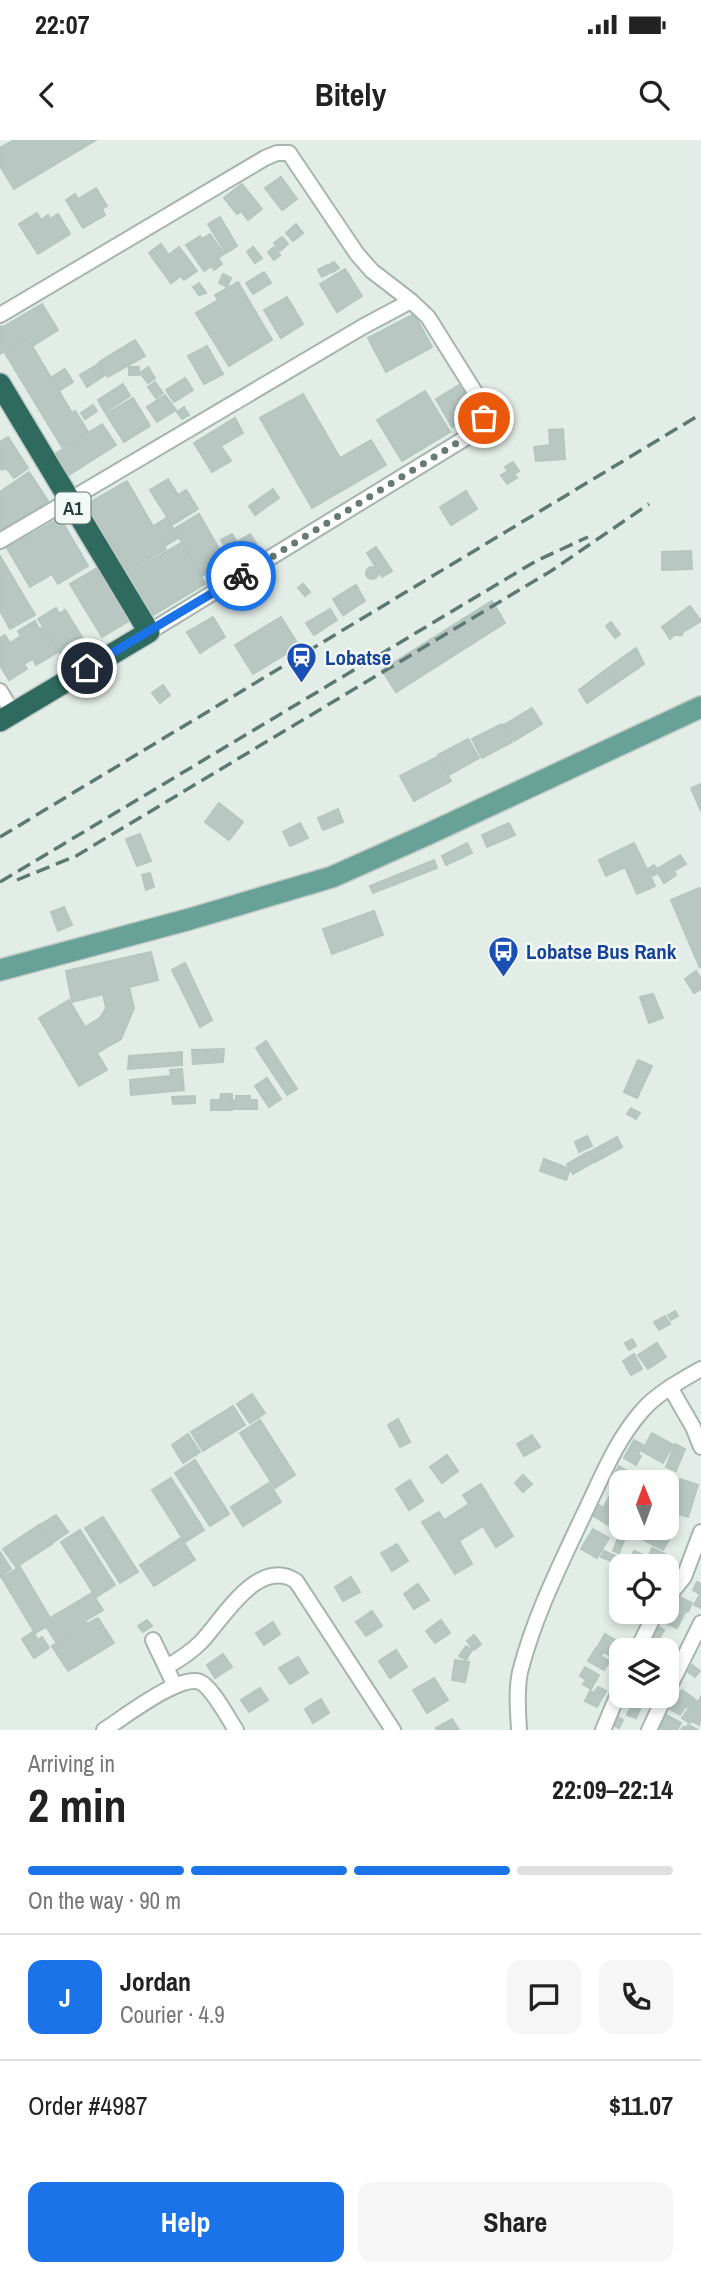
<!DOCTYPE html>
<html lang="en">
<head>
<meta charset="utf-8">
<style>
	:root { --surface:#fff; --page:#f6f6f6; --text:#222; --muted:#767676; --line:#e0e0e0; --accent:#1a73e8 }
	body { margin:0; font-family:"Archivo Narrow",sans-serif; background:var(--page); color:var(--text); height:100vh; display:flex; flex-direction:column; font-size:26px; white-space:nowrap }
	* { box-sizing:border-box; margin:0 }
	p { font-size:23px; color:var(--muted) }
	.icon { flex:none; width:38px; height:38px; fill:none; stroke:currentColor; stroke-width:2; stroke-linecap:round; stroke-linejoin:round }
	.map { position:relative; height:1590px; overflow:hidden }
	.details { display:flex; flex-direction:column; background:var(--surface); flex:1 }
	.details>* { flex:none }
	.needle { width:46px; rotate:359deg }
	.controls { position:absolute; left:609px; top:1330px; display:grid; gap:14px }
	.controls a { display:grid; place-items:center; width:70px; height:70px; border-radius:14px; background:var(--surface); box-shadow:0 4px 10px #0003; font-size:35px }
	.pin { position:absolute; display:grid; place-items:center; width:60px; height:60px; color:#fff; margin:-30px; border:4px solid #fff; border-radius:50%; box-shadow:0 2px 7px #0007 }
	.courier { position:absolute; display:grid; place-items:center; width:70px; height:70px; margin:-35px; border:5px solid #1a73e8; border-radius:50%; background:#fff; color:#222; box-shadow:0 2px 9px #0007 }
	.headline em { font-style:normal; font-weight:800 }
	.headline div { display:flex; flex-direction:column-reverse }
	.headline { display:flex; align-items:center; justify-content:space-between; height:119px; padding:0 28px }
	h1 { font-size:46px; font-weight:800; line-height:52px }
	.bar { display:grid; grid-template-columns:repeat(4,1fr); gap:10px 7px; align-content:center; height:84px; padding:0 28px }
	.bar i { height:9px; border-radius:5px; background:var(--line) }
	.bar .active { background:var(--accent) }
	.bar p { grid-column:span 4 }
	.line { display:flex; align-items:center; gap:18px; padding:0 28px; border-top:2px solid var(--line) }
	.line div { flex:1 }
	.round { display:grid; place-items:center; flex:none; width:74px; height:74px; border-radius:14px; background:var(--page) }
	.button { display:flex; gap:14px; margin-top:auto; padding:14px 28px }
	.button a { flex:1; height:80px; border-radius:14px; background:var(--accent); color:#fff; font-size:28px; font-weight:800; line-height:80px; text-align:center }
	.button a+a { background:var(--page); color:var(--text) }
	.status { display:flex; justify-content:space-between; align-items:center; height:49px; padding:0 35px; background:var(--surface); direction:ltr }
	.status svg { height:19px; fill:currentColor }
	header { display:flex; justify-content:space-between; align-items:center; height:91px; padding:0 28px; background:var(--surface); font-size:32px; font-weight:800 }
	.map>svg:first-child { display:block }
	.building { fill:#b8c7c2; stroke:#b5c6c0; stroke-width:2 }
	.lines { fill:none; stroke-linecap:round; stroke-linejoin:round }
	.street-casing { stroke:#a6b5af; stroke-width:18 }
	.primary-casing { stroke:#c1c9c7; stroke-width:24 }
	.highway-casing { stroke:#c1c9c7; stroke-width:24 }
	.street { stroke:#fff; stroke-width:14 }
	.primary { stroke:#68a195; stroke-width:21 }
	.highway { stroke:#2f6a5f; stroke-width:21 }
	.rail { stroke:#5d7973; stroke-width:3.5; stroke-dasharray:14 7; stroke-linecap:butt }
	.done { stroke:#667b75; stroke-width:7; stroke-dasharray:0 12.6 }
	.route { stroke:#1a73e8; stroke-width:9 }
	.labels { text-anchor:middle; stroke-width:5; stroke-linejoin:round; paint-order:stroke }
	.shield { fill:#f3f9f6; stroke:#617670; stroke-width:2 }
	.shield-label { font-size:19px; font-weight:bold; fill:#233e37 }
	.transit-label { font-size:21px; font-weight:bold; fill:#164399; stroke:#f3f9f6; text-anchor:start }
</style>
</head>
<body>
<div class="status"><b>22:07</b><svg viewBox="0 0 49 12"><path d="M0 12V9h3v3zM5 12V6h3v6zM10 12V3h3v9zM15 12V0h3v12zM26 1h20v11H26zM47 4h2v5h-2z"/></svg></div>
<header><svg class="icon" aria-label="back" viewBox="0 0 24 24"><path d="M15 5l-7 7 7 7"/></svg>Bitely<svg class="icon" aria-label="search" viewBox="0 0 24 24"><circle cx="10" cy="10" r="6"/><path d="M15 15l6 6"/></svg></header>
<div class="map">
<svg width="701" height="1590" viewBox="0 0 701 1590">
	<rect width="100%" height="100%" fill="#e3ede8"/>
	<!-- building -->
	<path class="building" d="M14,0H96L14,49L0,26V8Z
		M281,37L297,59L282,70L265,48Z
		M242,44L262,69L248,80L241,71L237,74L224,58Z
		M96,48L107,66L102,69L105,75L83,88L66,60L75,54L78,59Z
		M37,73L41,80L48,75L50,79L58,74L70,94L38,114L19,84Z
		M220,77L237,106L226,113L208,84Z
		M296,84L303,93L293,101L286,93Z
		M210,94L224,114L218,118L222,124L214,130L212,126L204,131L186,105L200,96L202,99Z
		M282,97L288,104L280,111L274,103Z
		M161,104L169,115L179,107L197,131L184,140L181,136L171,143L149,113Z
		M253,107L262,118L255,123L247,112Z
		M274,107L280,115L274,120L268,112Z
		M334,122L339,128L333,132L329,125Z
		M327,125L331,132L322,137L318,130Z
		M345,129L362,156L337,172L320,144Z
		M264,132L271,143L253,154L246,143Z
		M223,134L231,138L227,147L219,143Z
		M238,142L272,200L229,226L196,173L218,160L215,155Z
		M199,143L206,153L199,155L193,147Z
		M287,157L303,184L281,198L264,170Z
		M42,164L58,190L34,205L29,196L0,214V186L3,187Z
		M414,174L432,207L386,232L368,198Z
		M28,199L72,273L75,271L88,292L62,307L5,213Z
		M135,200L145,216L108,237L99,222Z
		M207,206L223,234L204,244L188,216Z
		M98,224L105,235L87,247L80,235Z
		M129,227H139V235H129Z
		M148,227L155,238L148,243L140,233Z
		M65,229L73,242L60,250L52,237Z
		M185,238L193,250L174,262L166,250Z
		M155,242L163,253L156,258L148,247Z
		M123,244L130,256L105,272L98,260Z
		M459,245L476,273L452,287L436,259Z
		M425,251L450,292L402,321L377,280Z
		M303,254L340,318L371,300L386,325L312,368L260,278Z
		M165,255L176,270L157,282L147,267Z
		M133,258L150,286L124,302L106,274Z
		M93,265L97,271L85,279L81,273Z
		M184,267L189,275L182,279L177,272Z
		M235,278L243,293L221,306L231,321L212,332L194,303Z
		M102,284L116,305L69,335L55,314Z
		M563,289L565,319L536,321L534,307L550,305L549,290Z
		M8,297L28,328L14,338L6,328L2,330L0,327V302Z
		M513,322L519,331L514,334L517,338L507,344L501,335L508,331L505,327Z
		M29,332L48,361L0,393V352Z
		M168,339L178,355L186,350L198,369L172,385L150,350Z
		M127,341L166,409L127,432L87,364Z
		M273,349L279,358L255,375L249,366Z
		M466,351L477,369L451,385L440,367Z
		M199,374L226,421L202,436L174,389Z
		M60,378L88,426L58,444L52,434L30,447L7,408Z
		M167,378L178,398L166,405L155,385Z
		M232,394L237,402L250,394L257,405L232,419L221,400Z
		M181,403L205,444L153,475L129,433Z
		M376,407L392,431L382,437L367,413Z
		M691,411L692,429L662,430V412Z
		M0,416L35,475L10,489L0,471Z
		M366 433a6 6 0 1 1 12 0a6 6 0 1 1-12 0Z
		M97,428L129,481L102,497L70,444Z
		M303,444L310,452L305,456L298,448Z
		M356,445L365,461L343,475L333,459Z
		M492,461L505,483L396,552L382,530Z
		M690,466L701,481L683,492L682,495H674L670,499L662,487Z
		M56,468L59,474L65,470L87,505L64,519L38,479Z
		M330,469L337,480L314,495L306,483Z
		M213,477L225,497L200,513L187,492Z
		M281,477L299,506L253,534L235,505Z
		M35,481L39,489L43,487L58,512L36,525L33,519L24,524L27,529L9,540L0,525V498L5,495L10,503L21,496L18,491Z
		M611,482L620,494L615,498L606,486Z
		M636,508L644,524L615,544L608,528Z
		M608,528L615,544L587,563L579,550Z
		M163,545L170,555L160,563L152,553Z
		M532,568L542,584L514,601L504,585Z
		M502,584L512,602L482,618L472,599Z
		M468,599L479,618L449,635L438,615Z
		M437,617L451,641L414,661L400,636Z
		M701,644V671L691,648Z
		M219,663L243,682L229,700L205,682Z
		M338,669L343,682L323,690L318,678Z
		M300,683L308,698L290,706L283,692Z
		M509,683L515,695L487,707L482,695Z
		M140,694L151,721L137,726L126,699Z
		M467,703L472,713L446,725L442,716Z
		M634,703L655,746L637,754L625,727L606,736L599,720Z
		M680,715L686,724L674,731L676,735L664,743L658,733L653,736L648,729L654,725L657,729Z
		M434,720L437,728L373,753L370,746Z
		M150,733L154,747L146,750L142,735Z
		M699,748L701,752L700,828L671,760Z
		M64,767L72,785L58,791L51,772Z
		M374,771L383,795L332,814L323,789Z
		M151,812L158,840L129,847L134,868L121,899L97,913L107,930L79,946L39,878L69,860L85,887L100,878L106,868L103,854L72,862L66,831Z
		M185,823L212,880L200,887L172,830Z
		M696,831L701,839V849L694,853L685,839Z
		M653,854L663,878L649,883L640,857Z
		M266,901L297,949L287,955L256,908Z
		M224,909L223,922L193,924L192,910Z
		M182,912V925L128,929L129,916Z
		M638,920L652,926L637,958L624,952Z
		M182,929L184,950L131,955L130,940L171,936L170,930Z
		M267,938L275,950L263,958L255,946Z
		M275,950L281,959L269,967L263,958Z
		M221,954H232V970H211V960H220Z
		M195,956V963L173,964L172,957Z
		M236,956H250V960H257V969H233V960H236Z
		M631,968L640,973L636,979L627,974Z
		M587,996L592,1006L579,1012L575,1002Z
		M617,997L622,1007L595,1022L590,1012Z
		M588,1012L594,1022L573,1034L567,1024Z
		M544,1019L570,1029L566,1040L540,1031Z
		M675,1171L678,1176L671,1180L668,1175Z
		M665,1176L670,1184L659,1190L654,1182Z
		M632,1199L636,1206L629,1210L625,1203Z
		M657,1203L666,1217L648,1229L638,1215Z
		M634,1214L642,1229L631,1235L623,1221Z
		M252,1254L265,1273L250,1283L237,1264Z
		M233,1266L245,1285L203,1311L191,1292Z
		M398,1279L410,1302L400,1307L388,1285Z
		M260,1280L295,1335L275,1348L240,1293Z
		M652,1293L673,1305L663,1323L642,1311Z
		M188,1294L200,1312L183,1323L172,1305Z
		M532,1295L540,1307L524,1316L517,1304Z
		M634,1300L643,1305L638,1314L641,1316L636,1325L624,1318Z
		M675,1304L685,1309L676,1331L666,1327Z
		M447,1315L458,1331L442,1343L430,1327Z
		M195,1320L229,1374L210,1386L175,1333Z
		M619,1326L639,1338L636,1342L621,1343L612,1338Z
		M523,1335L532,1344L523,1352L515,1343Z
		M171,1338L204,1390L185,1402L152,1350Z
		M680,1339L698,1345L688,1377L670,1371Z
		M410,1340L423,1361L409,1370L396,1349Z
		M269,1343L281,1362L243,1386L231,1367Z
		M481,1344L513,1396L496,1407L483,1386L459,1401L472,1424L455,1434L422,1382L439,1372L444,1380L469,1364L463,1355Z
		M610,1356L619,1362L615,1367L621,1371V1375L613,1388L592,1375L599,1365L603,1368Z
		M56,1375L68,1392L52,1403L40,1385Z
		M103,1377L138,1432L120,1443L85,1388Z
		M667,1378L671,1380L669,1385L673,1387L670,1394L656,1389L667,1388Z
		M39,1385L52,1404L16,1427L3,1409Z
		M651,1388L670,1398L663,1410L644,1400Z
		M593,1389L609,1398L597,1418L581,1409Z
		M80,1390L115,1445L96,1457L61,1402Z
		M619,1396L625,1398L619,1413L613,1411Z
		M181,1398L195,1420L154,1446L140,1425Z
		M397,1404L408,1421L392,1431L381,1413Z
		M652,1408L667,1415L664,1422L649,1415Z
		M604,1411L618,1417L616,1423L601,1417Z
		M634,1411L659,1422L657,1426H643L630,1421Z
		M0,1412L11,1429L0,1437Z
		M20,1427L53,1483L35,1493L2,1438Z
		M351,1437L360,1452L343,1461L335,1447Z
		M697,1442L701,1444L700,1454L693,1450Z
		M418,1444L429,1460L414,1469L404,1454Z
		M92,1453L103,1470L85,1481L87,1484L98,1478L114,1503L68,1531L52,1506L68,1496L56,1502L47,1488L55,1483L52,1477Z
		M699,1456L701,1457V1468L694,1465Z
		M680,1457L692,1463L688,1472L676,1466Z
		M667,1463L685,1472L677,1488L658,1480L662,1472H667Z
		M372,1471L382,1486L366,1496L356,1482Z
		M147,1480L152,1486L143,1492L138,1486Z
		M441,1480L450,1493L435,1503L426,1491Z
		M273,1482L280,1494L264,1505L256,1493Z
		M655,1485L664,1490L658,1501L649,1496Z
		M33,1492L38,1500L42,1497L49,1508L34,1518L22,1499Z
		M605,1494L620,1503L612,1517L597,1508Z
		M474,1495L481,1504L474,1510L467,1501Z
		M649,1497L659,1502L656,1508L645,1503Z
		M466,1506L472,1510L466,1520L459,1516Z
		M619,1507L624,1510H621V1521L616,1529L609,1524Z
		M596,1508L603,1513L601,1516L609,1521L604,1530L588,1521Z
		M396,1510L407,1527L390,1538L379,1521Z
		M223,1514L232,1527L215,1538L207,1525Z
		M298,1517L308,1533L290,1544L279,1528Z
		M455,1520L469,1522L465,1542L452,1540Z
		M692,1525L700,1531L695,1537L688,1532Z
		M585,1527L599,1535L591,1549L583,1544L586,1540L580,1536Z
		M434,1538L448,1560L427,1573L413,1550Z
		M598,1547L606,1551L597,1567L585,1561L590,1551L594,1553Z
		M260,1548L268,1560L249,1572L241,1560Z
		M682,1550L692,1557L687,1565L676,1559Z
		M637,1556L643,1560L640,1566L633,1562Z
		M701,1557V1573L699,1575L687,1567L693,1558L698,1562Z
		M321,1559L329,1573L313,1583L305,1569Z
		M676,1560L686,1566L680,1575L670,1569Z
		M632,1563L641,1567L636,1578L627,1575Z
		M689,1568L701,1577L699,1585L692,1581L690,1583L682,1578Z
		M662,1573L681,1583L677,1590H653Z
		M614,1575L623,1580L619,1588L610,1583Z
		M452,1579L459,1590H437L436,1588Z
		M688,1585L698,1590H681L683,1587L686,1588Z"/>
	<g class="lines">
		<defs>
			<path id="street" d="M0,175L265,18L277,13H289L357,114L372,131L411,161L428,177L483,265L484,278L477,291L149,492
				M0,401L364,186L411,161
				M0,551L13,573
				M670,1247L693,1287L701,1307
				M667,1458L684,1437L701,1392
				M153,1500L175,1546
				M637,1510L656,1472
				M166,1527C179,1520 190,1513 201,1502C223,1479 258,1416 296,1441L393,1590
				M667,1552L701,1483
				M104,1590C123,1578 179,1534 200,1542C212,1547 228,1578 236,1590
				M519,1590C518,1571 516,1551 520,1532C534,1477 560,1425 584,1374C601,1339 615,1302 641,1272C656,1254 680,1241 701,1229
				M603,1590L621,1547
				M649,1590L665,1556"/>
			<path id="primary" d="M0,830L190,779L332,737L426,695L701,567"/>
			<path id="highway" d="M0,244L149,492L0,581"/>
		</defs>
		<!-- street casing -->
		<use href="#street" class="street-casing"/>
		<!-- primary casing -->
		<use href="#primary" class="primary-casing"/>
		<!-- highway casing -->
		<use href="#highway" class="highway-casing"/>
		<!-- street -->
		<use href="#street" class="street"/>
		<!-- primary -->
		<use href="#primary" class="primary"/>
		<!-- highway -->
		<use href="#highway" class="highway"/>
		<!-- rail -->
		<path class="rail" d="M0,697L701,274
			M17,740L76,716L551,431L649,364
			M0,742L536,421L588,397"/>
	</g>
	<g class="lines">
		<!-- done -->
		<path class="done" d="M241,436L478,290L484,278"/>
		<!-- route -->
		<path class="route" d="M87,528L241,436"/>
	</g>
	<!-- icons -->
	<defs>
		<symbol id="station-pin" viewBox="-11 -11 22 30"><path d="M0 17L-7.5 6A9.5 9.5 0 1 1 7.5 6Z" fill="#1a4fb4" stroke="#f3f9f6"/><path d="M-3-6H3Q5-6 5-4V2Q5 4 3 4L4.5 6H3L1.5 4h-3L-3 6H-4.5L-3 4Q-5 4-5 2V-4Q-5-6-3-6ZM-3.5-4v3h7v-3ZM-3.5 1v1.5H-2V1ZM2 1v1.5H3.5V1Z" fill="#fff"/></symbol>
		<symbol id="bus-pin" viewBox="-11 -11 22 30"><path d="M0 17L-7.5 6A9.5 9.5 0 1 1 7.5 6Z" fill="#1a4fb4" stroke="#f3f9f6"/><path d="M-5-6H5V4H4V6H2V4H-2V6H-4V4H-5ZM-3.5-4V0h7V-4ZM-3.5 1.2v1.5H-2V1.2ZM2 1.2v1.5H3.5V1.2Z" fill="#fff"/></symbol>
	</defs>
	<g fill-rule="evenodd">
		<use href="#station-pin" x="284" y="500" width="35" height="47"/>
		<use href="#bus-pin" x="486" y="794" width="35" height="47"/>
	</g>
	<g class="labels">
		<!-- shield labels -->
		<rect class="shield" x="55.5" y="352.5" width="35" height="31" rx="5"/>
		<g class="shield-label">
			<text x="73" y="375">A1</text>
		</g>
		<!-- transit labels -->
		<g class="transit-label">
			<text x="325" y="525">Lobatse</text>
			<text x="526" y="819">Lobatse Bus Rank</text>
		</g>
	</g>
</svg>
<div class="controls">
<a><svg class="needle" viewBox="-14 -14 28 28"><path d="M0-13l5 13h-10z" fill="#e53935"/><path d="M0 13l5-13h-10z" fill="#767676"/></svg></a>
<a><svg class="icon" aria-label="locate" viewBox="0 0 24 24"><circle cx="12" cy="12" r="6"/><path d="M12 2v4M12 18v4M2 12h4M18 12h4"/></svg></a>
<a><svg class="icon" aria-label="layers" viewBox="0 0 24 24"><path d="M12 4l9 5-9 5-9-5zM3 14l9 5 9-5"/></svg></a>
</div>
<div class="pin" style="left:484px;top:278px;background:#ea580c"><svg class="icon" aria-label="bag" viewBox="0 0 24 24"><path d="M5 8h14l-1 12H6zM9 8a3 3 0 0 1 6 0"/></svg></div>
<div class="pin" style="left:87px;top:528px;background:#1f2937"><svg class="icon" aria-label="home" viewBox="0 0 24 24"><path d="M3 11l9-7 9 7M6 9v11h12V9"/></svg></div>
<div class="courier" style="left:241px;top:436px"><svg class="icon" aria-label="bike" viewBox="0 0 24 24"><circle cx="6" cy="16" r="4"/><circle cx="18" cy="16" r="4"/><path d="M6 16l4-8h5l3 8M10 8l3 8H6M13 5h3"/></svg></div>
</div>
<section class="details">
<div class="headline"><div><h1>2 min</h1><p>Arriving in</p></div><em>22:09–22:14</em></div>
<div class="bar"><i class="active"></i><i class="active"></i><i class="active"></i><i></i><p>On the way · 90 m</p></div>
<div class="line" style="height:126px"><b class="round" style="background:var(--accent);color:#fff">J</b><div><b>Jordan</b><p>Courier · 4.9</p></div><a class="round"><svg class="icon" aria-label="chat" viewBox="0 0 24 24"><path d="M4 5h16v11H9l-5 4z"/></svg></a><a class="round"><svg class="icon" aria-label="phone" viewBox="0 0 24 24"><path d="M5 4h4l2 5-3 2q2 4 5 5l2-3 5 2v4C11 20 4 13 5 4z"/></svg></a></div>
<div class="line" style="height:91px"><div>Order #4987</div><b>$11.07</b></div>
<div class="button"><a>Help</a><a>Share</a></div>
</section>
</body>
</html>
